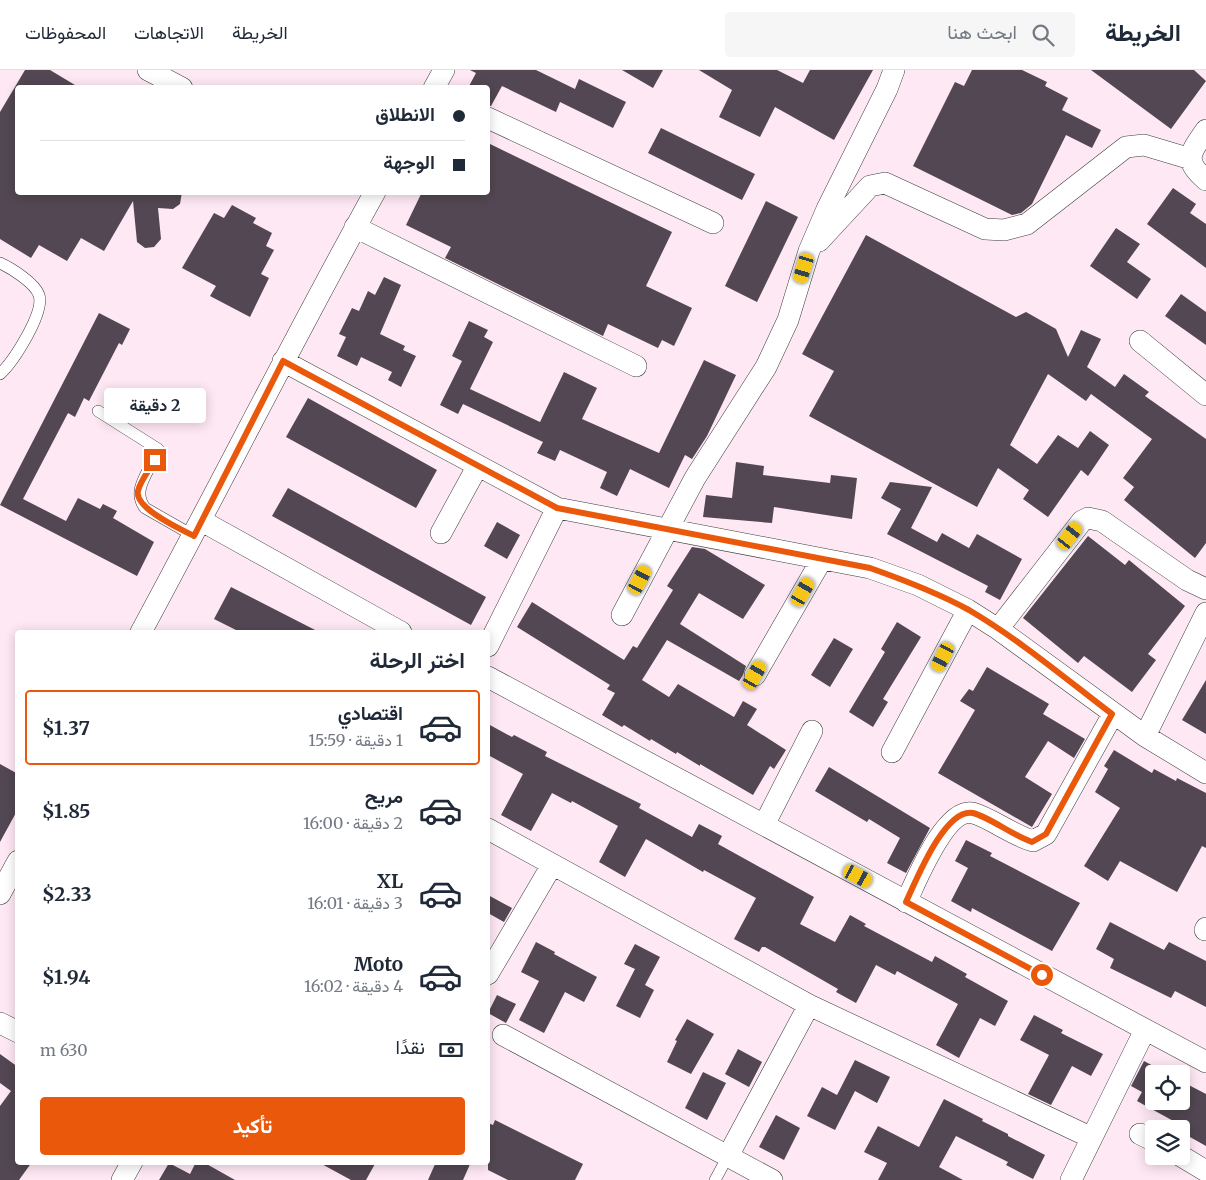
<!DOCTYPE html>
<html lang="ar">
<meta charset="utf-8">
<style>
:root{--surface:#fff;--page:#f6f6f7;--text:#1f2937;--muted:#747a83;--line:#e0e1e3;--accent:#ea580c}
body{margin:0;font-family:Merriweather,Vazirmatn,serif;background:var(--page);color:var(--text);direction:rtl;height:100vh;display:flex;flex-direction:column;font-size:19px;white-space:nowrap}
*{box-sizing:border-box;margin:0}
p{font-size:16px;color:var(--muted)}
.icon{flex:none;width:28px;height:28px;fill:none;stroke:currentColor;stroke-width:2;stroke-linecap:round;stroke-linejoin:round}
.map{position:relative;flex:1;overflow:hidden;direction:ltr}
.panel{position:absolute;left:15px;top:560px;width:475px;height:535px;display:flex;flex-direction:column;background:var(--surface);border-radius:5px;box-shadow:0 2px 12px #0003;direction:rtl}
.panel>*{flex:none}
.top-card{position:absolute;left:15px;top:15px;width:475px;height:110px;border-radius:5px;box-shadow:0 2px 12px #0003;direction:rtl;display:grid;align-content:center;height:110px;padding:0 25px;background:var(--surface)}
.tools{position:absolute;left:1145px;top:995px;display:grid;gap:10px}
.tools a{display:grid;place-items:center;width:45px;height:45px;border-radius:5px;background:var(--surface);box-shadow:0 2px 12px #0003;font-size:25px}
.end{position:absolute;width:22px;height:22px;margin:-11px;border:6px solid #ea580c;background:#fff;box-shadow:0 0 0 2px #fff}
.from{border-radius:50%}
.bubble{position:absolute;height:35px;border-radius:5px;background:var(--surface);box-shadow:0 2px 12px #0003;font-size:16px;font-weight:700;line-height:35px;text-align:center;direction:rtl}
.car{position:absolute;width:15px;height:30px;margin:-15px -8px;border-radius:6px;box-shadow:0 0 4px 1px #0007;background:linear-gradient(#f5c518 24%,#345 0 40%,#f5c518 0 76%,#345 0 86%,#f5c518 0)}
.top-card b{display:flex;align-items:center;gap:18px;height:48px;font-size:19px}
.top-card b+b{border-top:1px solid var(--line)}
.top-card i{width:12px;height:12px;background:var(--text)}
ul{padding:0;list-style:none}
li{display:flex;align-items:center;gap:15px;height:75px;margin:0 10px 8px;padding:0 15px;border:2px solid transparent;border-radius:5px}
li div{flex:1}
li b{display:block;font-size:19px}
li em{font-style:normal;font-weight:700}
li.current{border-color:var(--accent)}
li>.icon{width:45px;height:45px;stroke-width:1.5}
h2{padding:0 25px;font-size:22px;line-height:60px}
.pay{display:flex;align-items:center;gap:12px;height:55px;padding:0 25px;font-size:19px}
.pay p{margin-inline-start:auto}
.button{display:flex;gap:10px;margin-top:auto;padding:10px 25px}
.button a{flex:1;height:58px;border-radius:5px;background:var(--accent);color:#fff;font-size:20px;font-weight:700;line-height:58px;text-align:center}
header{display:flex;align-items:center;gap:30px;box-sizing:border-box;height:70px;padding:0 25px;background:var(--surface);border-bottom:1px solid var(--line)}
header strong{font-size:24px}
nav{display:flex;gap:28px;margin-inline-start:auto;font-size:18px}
.search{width:350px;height:45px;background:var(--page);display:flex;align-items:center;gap:12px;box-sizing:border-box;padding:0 18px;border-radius:5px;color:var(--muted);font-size:19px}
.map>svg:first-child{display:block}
</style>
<header>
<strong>الخريطة</strong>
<div class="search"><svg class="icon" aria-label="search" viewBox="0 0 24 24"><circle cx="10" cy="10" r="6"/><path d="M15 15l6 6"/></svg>ابحث هنا</div>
<nav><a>الخريطة</a><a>الاتجاهات</a><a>المحفوظات</a></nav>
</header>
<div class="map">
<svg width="1206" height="1110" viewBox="0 0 1206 1110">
<rect width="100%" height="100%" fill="#fee8f4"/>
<path fill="#524752" d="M25,0H50L80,18H18V122H182L180,134L173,139L158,138L161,169L154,177L145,178L137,172L133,131L104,181L81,168L67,191L39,175L31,188L0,169V42Z
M470,0H536L575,19L579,9L626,32L613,58L560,32L556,42L502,16L491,36H488V18H468L476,3Z
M622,0H663L653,18Z
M699,0H777L803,13L810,0H873L834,70L775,37L760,67L719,47L732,20Z
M972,0H1022L1047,12L1045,16L1068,28L1062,40L1101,60L1092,78L1066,65L1032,134L1021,143L1012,145L913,96L955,12L964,16Z
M1091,0H1194L1206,11L1171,59Z
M661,58L755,104L742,130L648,83Z
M488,73L672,162L646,216L692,238L674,276L662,270L658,278L608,254L603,266L445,188L451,177L406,155L422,122H488Z
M1173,118L1196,134L1190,143L1206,154V198L1147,154Z
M766,131L798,147L757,232L725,216Z
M232,135L256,148L253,153L272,163L266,176L274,180L261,204L269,208L250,247L210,226L216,216L182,198L214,143L224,148Z
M1116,158L1140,174L1127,192L1151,209L1137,229L1090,196Z
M866,165L1016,247L1026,242L1056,259L1068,287L1081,260L1101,269L1087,297L1115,317L1124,304L1149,322L1145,326L1206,369V473L1195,488L1124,430L1134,417L1123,408L1152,369L1091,324L1086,331L1048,304L1010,375L1037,394L1058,365L1078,378L1090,361L1109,375L1088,406L1081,400L1048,447L1023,429L1029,420L998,398L977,437L809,346L834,301L802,284Z
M384,207L401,215L380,264L405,276L403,280L416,286L401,317L388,310L392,302L361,287L357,296L337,286L346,267L339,264L352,238L359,241L368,221L375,225Z
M1181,224L1206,242V275L1165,246Z
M99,243L130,259L122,275L119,273L89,331L84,328L75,347L68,343L23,429L66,451L78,428L100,439L103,434L117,441L113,448L154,472L137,506L0,435Z
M469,251L488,260L484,267L493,272L470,319L540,352L564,302L597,318L582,349L659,383L704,290L736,305L707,366L692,389L685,385L669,418L630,399L617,426L600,418L607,402L560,380L555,391L537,383L543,372L463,334L458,344L440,335L462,291L452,286Z
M308,328L437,400L416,438L286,367Z
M736,392L764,396L763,405L830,413L831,405L857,408L852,449L774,437L772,453L703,447L706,425L732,428Z
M890,412L932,417L911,458L937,472L942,463L969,478L977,464L1022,489L1000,530L985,522L988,516L887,464L901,439L881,428Z
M288,418L486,527L471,555L272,446Z
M497,452L520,465L507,489L484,476Z
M1088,466L1125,495L1129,490L1185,536L1148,584L1156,590L1132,622L1084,586L1078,593L1023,548Z
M692,477L705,479L765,515L743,549L699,523L680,554L746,596L743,605L739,611L667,570L642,610L669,627L678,614L734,647L743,631L757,639L747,655L786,680L774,699L770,696L753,725L700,694V696L677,682L676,684L651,669L650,671L624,655L622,657L602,645L615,623L607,619L610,615L517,557L532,532L624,590L633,576L637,578L673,520L667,516Z
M231,517L319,562H240L214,549Z
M897,552L921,567L883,629L888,632L873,657L849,642L885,582L881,579Z
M834,568L853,579L830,617L811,605Z
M987,597L1049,634L1043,644L1085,669L1074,688L1048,671L1025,707L1052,724L1032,757L938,703L975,640L960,631L969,619L973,621Z
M1206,610V664L1182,650Z
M488,654L512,667L514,665L547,682L545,686L641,734L639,738L692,767L699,754L722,766L718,774L814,827L800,854L835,872L850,845L866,854L864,856L932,892L935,886L967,904L965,907L1008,931L995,956L980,948L959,988L936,975L958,934L897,901L895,905L876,895L856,933L836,922L838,919L765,877H762L759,882L734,869L756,828L704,800L703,802L646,769L625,807L599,792L618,756L572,731L571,733L552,723L531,761L501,745L523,704L488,685Z
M1114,680L1152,703L1154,699L1176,711L1177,708L1206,723V778L1202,776L1177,822L1120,791L1108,811L1084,796L1120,738L1095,722L1108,699L1104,696Z
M0,694L18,704V739L0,772Z
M829,697L930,758L906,803L887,793L900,768L869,749L867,752L815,721Z
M966,770L992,783L990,786L1080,833L1052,881L972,838L971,842L951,831L968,798L955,791Z
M488,825L512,838L504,852L488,843Z
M1110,852L1164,880L1169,872L1206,891V937L1175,921L1171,928L1110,898L1114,889L1096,879Z
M536,872L555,882L554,884L597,907L584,932L565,922L544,963L519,950L539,911L521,902Z
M635,874L660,887L645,915L654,920L640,948L616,936L635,899L624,894Z
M497,925L516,934L506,953L488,943Z
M1034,945L1063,960L1061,963L1103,984L1091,1006L1072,996L1051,1035L1028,1024L1049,985L1020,970Z
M687,949L714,964L691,1004L667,992L677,971L675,970Z
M738,979L762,992L749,1017L725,1004Z
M0,984L18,997V1092H32L19,1110H0V1036L11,1021L0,1013Z
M855,990L890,1007L877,1033L855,1021L835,1060L807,1046L822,1017L837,1025Z
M1144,991L1168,1004H1154V1031H1181V1011L1206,1024V1076L1181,1062V1059L1174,1058L1177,1053L1137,1031L1142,1022L1131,1016Z
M703,1002L726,1013L707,1050L685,1038Z
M944,1029L983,1049L982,1051L1008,1064V1066L1045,1085L1033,1109L1006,1095L1008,1092L956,1066L939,1097L963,1110H878L887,1093L864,1082L878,1056L919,1077Z
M776,1045L800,1058L784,1090L759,1077Z
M495,1050L583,1094L575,1110H508L488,1100V1053L493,1055Z
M196,1092H203L235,1110H159L169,1093L190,1104Z
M318,1092H376L366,1110H351Z
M436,1092H471L463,1110H428Z"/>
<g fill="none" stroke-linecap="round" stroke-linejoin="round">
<g stroke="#3d3d3d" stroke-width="12">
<path id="lane" d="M0,193C11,198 35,213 39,225C45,243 13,292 0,304
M98,341L158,379C152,399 130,419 145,438L194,466
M715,1110L728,1086"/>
</g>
<g stroke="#3d3d3d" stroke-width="22">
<path id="street" d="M148,0L182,18
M434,18L444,0
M488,48L713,153
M1206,60C1190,83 1183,90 1206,110
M355,157L636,296
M819,171L870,116L885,113L985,159L1004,160L1027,154L1126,77L1144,75L1191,89
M1140,271L1206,325
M283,291L557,438L870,498L918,515L968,540L998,559L1145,666L1206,703
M202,451L401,562
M441,463L477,397
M622,545L695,408L766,297L788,250L809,181L827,139L887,19L894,0
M998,559L1082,451L1088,448L1102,451L1187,510L1206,519
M141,562C220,416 294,268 375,122
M488,576L557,438
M755,605L822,489
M488,607L1206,992
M1145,666L1206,543
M892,682L968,540
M764,755L812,661
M488,759L809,935L1090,1067
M0,824L18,791
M906,832C916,812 945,737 973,743C991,748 1012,765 1033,771L1046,764L1113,644
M1205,860L1206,858
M488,904L552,795
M0,953L18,962
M503,965L772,1110
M1140,1064L1154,1071
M728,1086L809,935
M1181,1086L1206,1101
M122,1110L132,1092
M1071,1110L1145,960"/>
</g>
<use href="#lane" stroke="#fff" stroke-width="11"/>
<use href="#street" stroke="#fff" stroke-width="21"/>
</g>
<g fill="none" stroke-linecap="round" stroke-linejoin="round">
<path stroke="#ea580c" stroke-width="6" d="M155,390C150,399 140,411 138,421C134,438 180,459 194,466L283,291L557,438L870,498C904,510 938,523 969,540C1020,570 1066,609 1112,644L1046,764L1032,772C1012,765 991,748 973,743C945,737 916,811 906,832L1042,905"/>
</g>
</svg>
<div class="tools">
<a><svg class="icon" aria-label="locate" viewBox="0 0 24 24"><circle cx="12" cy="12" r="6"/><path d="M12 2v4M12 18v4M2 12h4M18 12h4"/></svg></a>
<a><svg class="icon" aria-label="layers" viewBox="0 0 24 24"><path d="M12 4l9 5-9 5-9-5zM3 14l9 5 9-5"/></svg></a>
</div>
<i class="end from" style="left:1042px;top:905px"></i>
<i class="end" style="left:155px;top:390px"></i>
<div class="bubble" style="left:104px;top:318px;width:102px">2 دقيقة</div>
<i class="car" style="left:804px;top:198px;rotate:197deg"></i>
<i class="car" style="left:1070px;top:466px;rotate:38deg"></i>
<i class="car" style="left:640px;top:510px;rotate:28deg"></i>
<i class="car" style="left:803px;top:522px;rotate:30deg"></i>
<i class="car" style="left:943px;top:587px;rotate:208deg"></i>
<i class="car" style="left:755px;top:605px;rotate:30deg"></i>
<i class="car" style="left:858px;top:806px;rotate:118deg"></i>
<div class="top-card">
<b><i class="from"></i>الانطلاق</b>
<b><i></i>الوجهة</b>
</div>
<section class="panel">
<h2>اختر الرحلة</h2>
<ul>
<li class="current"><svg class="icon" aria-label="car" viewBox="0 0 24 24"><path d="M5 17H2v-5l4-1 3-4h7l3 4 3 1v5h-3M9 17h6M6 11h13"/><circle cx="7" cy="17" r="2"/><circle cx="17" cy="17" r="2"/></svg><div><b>اقتصادي</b><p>1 دقيقة · 15:59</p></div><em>$1.37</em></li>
<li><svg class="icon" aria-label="car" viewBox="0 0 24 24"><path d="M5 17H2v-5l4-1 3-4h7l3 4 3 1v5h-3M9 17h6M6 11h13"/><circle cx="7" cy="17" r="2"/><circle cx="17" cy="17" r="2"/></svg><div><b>مريح</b><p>2 دقيقة · 16:00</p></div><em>$1.85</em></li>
<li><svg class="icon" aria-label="car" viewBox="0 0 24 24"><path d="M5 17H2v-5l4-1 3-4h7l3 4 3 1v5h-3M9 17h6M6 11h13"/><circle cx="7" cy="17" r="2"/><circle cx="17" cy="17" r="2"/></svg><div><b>XL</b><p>3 دقيقة · 16:01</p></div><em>$2.33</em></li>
<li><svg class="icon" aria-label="car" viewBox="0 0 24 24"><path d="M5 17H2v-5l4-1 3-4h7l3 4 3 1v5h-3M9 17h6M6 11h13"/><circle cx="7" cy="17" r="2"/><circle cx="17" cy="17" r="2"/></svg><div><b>Moto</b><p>4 دقيقة · 16:02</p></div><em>$1.94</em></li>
</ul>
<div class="pay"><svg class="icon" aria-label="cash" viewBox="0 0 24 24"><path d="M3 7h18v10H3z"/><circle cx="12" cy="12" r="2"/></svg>نقدًا<p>630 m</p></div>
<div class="button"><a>تأكيد</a></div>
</section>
</div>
